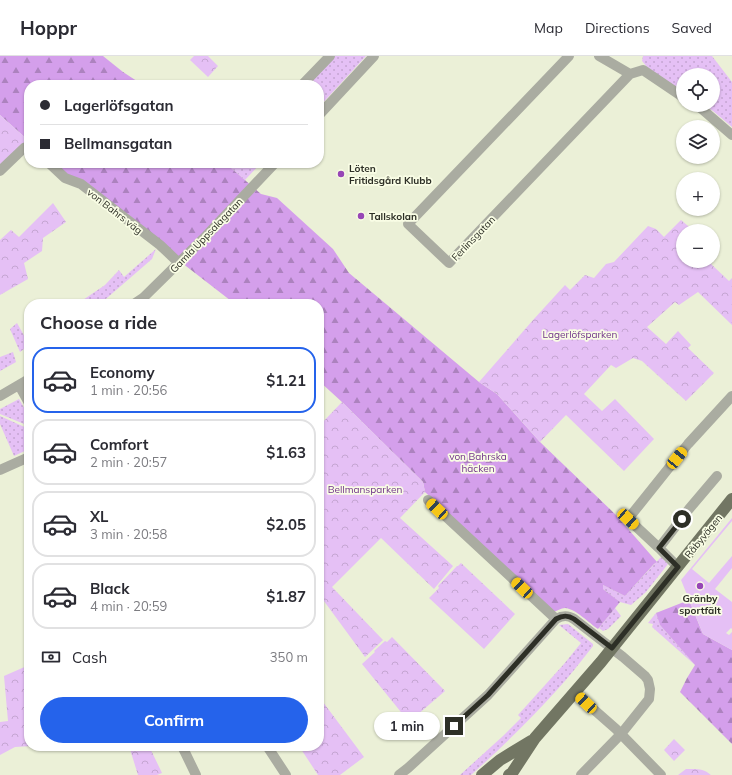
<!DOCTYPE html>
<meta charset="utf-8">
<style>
:root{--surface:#fff;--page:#f7f7f7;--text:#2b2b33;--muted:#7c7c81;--line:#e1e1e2;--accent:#2563eb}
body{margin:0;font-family:Mulish,sans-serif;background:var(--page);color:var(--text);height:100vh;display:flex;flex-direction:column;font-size:15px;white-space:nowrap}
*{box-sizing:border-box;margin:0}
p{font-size:13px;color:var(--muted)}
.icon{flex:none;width:22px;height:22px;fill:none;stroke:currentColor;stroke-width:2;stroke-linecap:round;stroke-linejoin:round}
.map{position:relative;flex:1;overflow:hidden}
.drawer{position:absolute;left:24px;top:243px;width:300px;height:452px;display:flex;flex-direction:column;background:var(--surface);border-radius:16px;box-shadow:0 1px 3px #0004}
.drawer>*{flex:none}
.banner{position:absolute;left:24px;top:24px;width:300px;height:88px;border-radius:16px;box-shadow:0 1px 3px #0004;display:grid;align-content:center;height:88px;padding:0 16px;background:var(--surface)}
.buttons{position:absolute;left:676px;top:12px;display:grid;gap:8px}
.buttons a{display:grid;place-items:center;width:44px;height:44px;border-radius:50%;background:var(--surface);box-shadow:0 1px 3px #0004;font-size:20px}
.end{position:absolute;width:18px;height:18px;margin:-9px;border:5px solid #2d2f26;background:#fff;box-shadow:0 0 0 2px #fff}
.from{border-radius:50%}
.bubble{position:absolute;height:28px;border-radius:14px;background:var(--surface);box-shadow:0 1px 3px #0004;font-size:13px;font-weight:700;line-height:28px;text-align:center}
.car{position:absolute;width:12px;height:24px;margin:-12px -6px;border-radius:5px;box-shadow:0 0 3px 1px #0007;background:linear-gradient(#f5c518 24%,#345 0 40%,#f5c518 0 76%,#345 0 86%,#f5c518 0)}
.banner b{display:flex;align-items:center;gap:14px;height:38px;font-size:15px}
.banner b+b{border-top:1px solid var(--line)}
.banner i{width:10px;height:10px;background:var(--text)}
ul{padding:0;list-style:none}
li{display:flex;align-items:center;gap:12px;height:66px;margin:0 8px 6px;padding:0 8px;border:2px solid var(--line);border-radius:16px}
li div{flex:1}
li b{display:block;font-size:15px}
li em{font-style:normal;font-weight:700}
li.selected{border-color:var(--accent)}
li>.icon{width:36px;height:36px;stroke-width:1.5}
h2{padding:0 16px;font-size:18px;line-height:48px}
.pay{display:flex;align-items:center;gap:10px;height:44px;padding:0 16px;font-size:15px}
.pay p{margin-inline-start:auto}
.action{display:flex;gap:8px;margin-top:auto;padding:8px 16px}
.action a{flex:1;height:46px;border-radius:24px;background:var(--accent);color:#fff;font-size:16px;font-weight:700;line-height:46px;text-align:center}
header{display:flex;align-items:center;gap:24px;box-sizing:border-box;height:56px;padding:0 20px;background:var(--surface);border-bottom:1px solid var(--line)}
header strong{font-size:19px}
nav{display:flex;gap:22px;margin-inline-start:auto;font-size:14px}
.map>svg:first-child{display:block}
</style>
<header>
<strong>Hoppr</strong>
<nav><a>Map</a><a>Directions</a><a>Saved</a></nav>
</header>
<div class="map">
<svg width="732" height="719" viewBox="0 0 732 719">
<defs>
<pattern id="grass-dots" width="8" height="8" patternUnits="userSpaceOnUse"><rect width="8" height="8" fill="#e5c0f5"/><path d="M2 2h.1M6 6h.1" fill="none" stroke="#c5a5d2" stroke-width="1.8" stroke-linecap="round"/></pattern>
<pattern id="forest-firs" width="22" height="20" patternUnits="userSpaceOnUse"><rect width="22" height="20" fill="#d49feb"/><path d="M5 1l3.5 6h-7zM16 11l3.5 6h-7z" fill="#ac82be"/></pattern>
<pattern id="park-crowns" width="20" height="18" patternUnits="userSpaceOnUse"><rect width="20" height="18" fill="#e5c0f5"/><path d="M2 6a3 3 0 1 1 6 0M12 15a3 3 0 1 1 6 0" fill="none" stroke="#c5a5d2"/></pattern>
</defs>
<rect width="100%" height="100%" fill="#ebf0d7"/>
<path fill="url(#grass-dots)" d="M334,0H366L319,51V29H308Z
M643,0H712L732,26V71L713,55L704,49H713V19H683V36L648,12L642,5Z
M229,107H261L245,124L230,111Z
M156,193L152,203L100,248H77L105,229L119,214L124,221Z
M17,267L26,283L29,281V295L27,291L20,296L10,273Z
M13,296L16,306L0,315V301Z
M19,343L29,360V370L0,358V353Z
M0,360L29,373V393L14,400L0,368Z
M661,501L668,508L646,536L631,549L620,546L603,533V529L625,540Z
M615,552L621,560L608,573L603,575L599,572Z
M656,557L660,569L695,609L652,571L653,568L648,567Z
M568,568L593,588V590C581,605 569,621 556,635C529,665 501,692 471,719H460L503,680L521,662L518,659L564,608L581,587L559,569Z"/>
<path fill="url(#forest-firs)" d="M0,0H103L123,16L143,29H29V85L0,59Z
M53,107H229L230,111L261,138L277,142L333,193L349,217L479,326L497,338L540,386L615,458L657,506L654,508L625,540L603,529V533L620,546L598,573C589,567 576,553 565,552C561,552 557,555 553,556L425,436L423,426L342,346L319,325V248H235Z
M689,544L703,578L732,594V688L680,636L687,622L695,609L660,569L656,557Z"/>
<path fill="url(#park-crowns)" d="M194,0H208L218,10L208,21L190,4Z
M0,59L28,84L0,110Z
M53,147L66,166L43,182L42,195L24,207L28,223L0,239V184L11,174L19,181Z
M681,164L694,175H683V205H713L711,208L729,225L732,222V269L698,236L679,249L675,246L647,271L666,288L678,275L691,289L688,292L714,317L686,345L642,305L633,302L616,312L611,309L584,338L602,355L615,343L654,383L624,415L566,359L540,386L497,338L479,326L533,264L565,229L570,234L585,219L594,222L606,208L614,206L648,170L656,173L664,181Z
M342,346L423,426L425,436L400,462L453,510L434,533L381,482L332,531L383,584L365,601L321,541L319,542V370Z
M461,507L515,558L484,593L429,542L439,532L438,530L457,510H458Z
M392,581L445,635L409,666L362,608L375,596L374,595L385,585L387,586Z
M29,609V690H32L15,691L0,699V666L8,665L4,620Z
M320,642L364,701L340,719H318L299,690H319Z
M674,683L685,694L674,705L664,694Z
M129,690H149L162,717L157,719H138Z
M686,713C697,713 703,712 711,719H678Z"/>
<path fill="#e5c0f5" d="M330,423L343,434L319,459V434Z
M732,462V465L692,513L709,527L732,500V512L715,533L732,546V573L731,572L726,577L729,579L732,576V594L703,578L681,524Z"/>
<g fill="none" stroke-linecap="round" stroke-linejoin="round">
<path stroke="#aaaca1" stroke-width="10" d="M569,0L408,168L449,207L630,18
M599,0L630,18L643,14L683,41
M302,29L330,0
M696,49L703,54L732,79
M319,59L374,0
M49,107L65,122L81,128L160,189L179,207
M0,115L24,92L29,90
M134,248L143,242L206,180L275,107
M19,329L29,347
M0,340L29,323
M0,414L29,401
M428,444L556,563
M659,492L689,453L717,420
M678,511L659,492L628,463L688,388L732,340
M575,637L616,673L661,719
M182,690L196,719
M267,690L286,719
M399,719L408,712L488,639L556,563C563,559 568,559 574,563L623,601L645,620L648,624L650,633L649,643L621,678L581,719"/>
<path stroke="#727663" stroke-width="12" d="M482,719L500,704L531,685
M509,719L512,717L535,682L601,606L732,443"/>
</g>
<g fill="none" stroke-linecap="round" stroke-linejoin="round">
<path stroke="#2d2f26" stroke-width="5" d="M454,670L488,639L556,563C563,559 568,559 574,563L612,592L678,511L659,492L682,463"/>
</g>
<g fill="#9746b6" stroke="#f9fde5" stroke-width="1.5">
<circle cx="341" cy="118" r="4"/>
<circle cx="361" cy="160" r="4"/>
<circle cx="700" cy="530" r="4"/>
</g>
<g text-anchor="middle" stroke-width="3.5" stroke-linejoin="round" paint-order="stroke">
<g font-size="10" font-weight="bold" fill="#2d2f26" stroke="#f9fde5" text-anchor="start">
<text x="349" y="116">Löten<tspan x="349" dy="12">Fritidsgård Klubb</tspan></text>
<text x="369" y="164">Tallskolan</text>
<text x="700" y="546" text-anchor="middle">Gränby<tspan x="700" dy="12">sportfält</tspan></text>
</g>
<g font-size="10" fill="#2d2f26" stroke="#f9fde5">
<text transform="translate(115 155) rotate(38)" y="4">von Bahrs väg</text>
<text transform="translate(206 179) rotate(-46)" y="4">Gamla Uppsalagatan</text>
<text transform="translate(473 182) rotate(-46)" y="4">Ferlinsgatan</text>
<text transform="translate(703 480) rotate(-51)" y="4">Råbyvägen</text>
</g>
<g font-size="10" fill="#6f3088" stroke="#f9fde5">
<text x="580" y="282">Lagerlöfsparken</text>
<text x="478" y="404">von Bahrska<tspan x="478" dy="12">häcken</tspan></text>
<text x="365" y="437">Bellmansparken</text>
</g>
</g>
</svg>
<div class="buttons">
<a><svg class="icon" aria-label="locate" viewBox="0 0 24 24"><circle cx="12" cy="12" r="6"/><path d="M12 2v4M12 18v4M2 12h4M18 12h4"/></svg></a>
<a><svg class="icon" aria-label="layers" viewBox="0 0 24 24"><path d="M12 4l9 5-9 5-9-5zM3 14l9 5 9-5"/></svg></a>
<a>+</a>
<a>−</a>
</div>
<i class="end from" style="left:682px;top:463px"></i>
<i class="end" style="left:454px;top:670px"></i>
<div class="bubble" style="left:374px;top:656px;width:66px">1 min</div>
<i class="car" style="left:677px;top:402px;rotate:39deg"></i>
<i class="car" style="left:437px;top:453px;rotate:313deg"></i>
<i class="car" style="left:628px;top:463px;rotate:132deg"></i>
<i class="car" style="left:522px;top:532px;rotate:313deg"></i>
<i class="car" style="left:586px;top:647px;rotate:313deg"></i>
<div class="banner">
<b><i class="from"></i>Lagerlöfsgatan</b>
<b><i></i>Bellmansgatan</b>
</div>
<section class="drawer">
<h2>Choose a ride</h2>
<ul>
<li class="selected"><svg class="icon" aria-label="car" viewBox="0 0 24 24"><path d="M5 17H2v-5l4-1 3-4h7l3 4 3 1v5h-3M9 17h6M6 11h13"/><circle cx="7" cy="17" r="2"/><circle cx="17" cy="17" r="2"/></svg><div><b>Economy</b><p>1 min · 20:56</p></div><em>$1.21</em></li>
<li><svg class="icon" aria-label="car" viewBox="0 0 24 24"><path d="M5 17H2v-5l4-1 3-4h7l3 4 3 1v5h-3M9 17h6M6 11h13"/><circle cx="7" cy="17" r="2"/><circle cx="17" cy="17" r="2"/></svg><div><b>Comfort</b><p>2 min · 20:57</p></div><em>$1.63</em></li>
<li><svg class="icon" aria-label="car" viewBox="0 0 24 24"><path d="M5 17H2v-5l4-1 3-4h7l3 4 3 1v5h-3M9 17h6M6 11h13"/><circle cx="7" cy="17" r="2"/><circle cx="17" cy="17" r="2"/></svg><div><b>XL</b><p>3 min · 20:58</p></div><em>$2.05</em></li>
<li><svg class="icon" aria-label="car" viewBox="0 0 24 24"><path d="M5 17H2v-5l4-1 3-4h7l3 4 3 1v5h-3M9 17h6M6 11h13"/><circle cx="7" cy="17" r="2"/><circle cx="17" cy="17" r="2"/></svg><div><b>Black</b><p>4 min · 20:59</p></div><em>$1.87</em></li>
</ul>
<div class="pay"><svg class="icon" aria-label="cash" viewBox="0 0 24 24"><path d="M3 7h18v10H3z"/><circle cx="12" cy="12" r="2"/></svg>Cash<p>350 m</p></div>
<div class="action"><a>Confirm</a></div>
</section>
</div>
